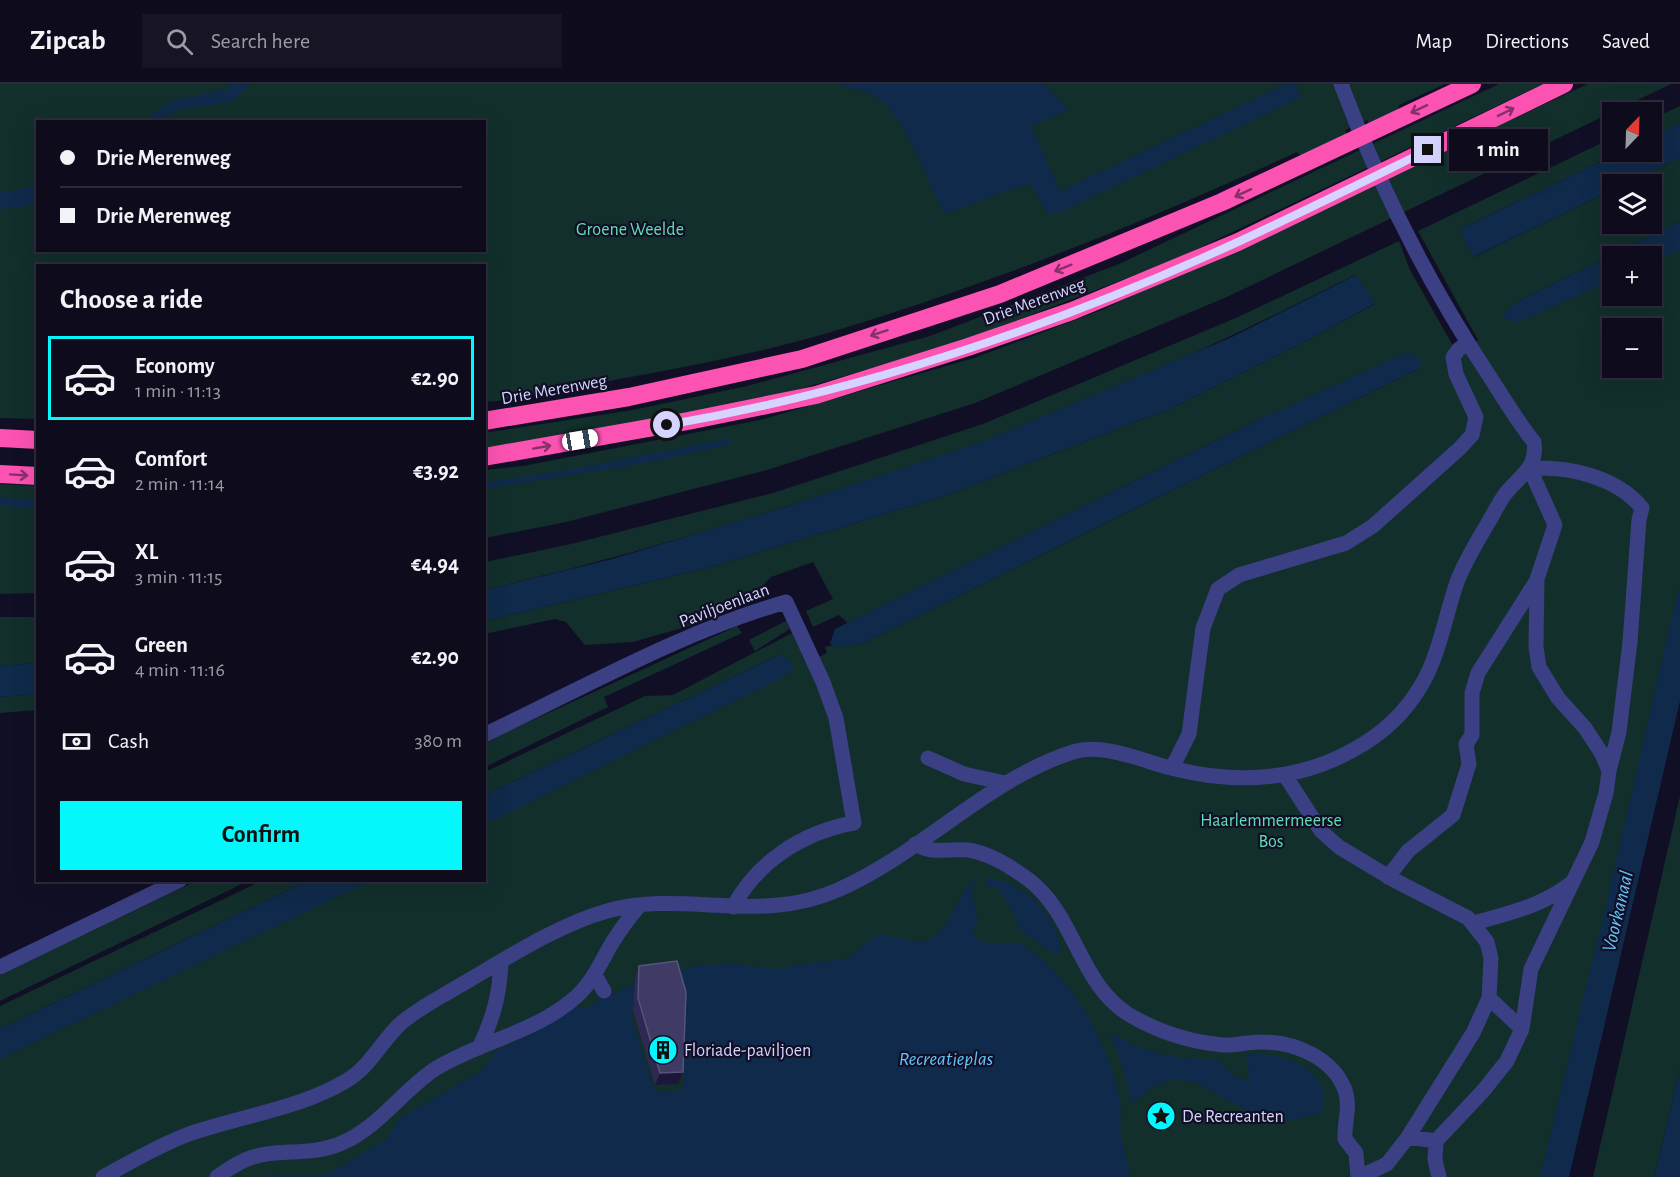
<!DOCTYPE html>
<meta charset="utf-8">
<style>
:root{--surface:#0d0b1c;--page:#161425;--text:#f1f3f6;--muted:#9a9ba3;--line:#2d2b3b;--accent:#04f7fa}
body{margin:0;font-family:"Alegreya Sans",sans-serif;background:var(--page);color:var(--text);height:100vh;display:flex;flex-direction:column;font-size:22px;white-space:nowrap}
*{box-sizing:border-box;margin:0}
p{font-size:20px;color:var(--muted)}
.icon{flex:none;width:33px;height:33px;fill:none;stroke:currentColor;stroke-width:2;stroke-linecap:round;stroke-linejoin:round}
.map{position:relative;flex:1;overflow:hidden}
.drawer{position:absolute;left:36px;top:180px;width:450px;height:618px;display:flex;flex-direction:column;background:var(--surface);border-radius:0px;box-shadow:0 6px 24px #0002,0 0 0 2px var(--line)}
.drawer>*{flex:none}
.banner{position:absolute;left:36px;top:36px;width:450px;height:132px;border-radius:0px;box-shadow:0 6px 24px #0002,0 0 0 2px var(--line);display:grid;align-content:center;height:132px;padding:0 24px;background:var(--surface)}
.needle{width:39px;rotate:23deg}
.fabs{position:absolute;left:1602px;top:18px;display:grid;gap:12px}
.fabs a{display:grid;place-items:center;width:60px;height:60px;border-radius:0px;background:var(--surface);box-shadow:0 6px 24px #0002,0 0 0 2px var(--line);font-size:30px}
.end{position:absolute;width:27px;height:27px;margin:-14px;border:8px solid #d5d4fe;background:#111;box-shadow:0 0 0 3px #111}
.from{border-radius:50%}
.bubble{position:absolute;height:42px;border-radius:0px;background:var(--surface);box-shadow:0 6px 24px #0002,0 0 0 2px var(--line);font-size:20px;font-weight:700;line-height:42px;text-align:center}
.car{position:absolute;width:18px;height:36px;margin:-18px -9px;border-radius:8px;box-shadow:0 0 4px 2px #0007;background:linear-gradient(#fff 24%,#345 0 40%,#fff 0 76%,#345 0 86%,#fff 0)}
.banner b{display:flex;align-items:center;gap:21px;height:57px;font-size:22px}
.banner b+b{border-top:2px solid var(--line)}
.banner i{width:15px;height:15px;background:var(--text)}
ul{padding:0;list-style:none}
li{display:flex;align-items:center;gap:18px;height:84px;margin:0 12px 9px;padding:0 12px;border:3px solid transparent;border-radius:0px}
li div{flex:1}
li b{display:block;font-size:22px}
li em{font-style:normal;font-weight:700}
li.on{border-color:var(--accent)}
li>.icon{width:54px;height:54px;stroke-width:1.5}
h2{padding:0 24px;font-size:27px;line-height:72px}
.pay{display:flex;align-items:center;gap:15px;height:66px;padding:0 24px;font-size:22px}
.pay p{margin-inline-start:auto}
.cta{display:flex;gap:12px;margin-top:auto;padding:12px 24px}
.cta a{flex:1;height:69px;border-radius:0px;background:var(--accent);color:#111;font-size:24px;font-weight:700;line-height:69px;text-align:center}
header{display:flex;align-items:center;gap:36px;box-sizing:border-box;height:84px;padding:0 30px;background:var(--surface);border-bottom:2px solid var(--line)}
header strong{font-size:28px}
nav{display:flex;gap:33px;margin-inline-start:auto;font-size:21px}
.search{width:420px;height:54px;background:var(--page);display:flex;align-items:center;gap:15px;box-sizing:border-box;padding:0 21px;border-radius:0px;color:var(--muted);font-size:22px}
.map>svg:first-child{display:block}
</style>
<header>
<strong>Zipcab</strong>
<div class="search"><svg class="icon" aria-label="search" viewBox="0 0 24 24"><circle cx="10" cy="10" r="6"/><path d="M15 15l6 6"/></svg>Search here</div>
<nav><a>Map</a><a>Directions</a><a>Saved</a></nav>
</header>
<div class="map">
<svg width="1680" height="1093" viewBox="0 0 1680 1093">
<rect width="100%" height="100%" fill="#110f25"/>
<path fill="#122f2c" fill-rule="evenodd" d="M0,0H1445L1399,21L1397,32L1371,44L1367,36L1345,46L1348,53L1302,74L1297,68C1145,138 991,200 831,248C722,280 609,296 498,317L485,318L484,182H38L37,335L0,334ZM38,38H484V166H38Z
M1499,0H1543L1174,176L963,257L739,323L485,368L484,349L633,326L747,302L930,252L1119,180Z
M1588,0H1671L1229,212L975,319L767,386L566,438L485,454V386L523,382L760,336L974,274L1102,226Z
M1680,22V39L1652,53V35Z
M1612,54V68H1621L1460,145L1474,173L1612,106V140H1652V100H1625L1680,74V137L1517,218L1612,192V212H1652V173L1680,159V537L1544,1093H0V968L359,797L484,796L485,737L781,570L485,711V688L645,612L673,611L792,549L806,579L827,569L825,563C832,560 851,561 861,560L1420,284L1262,334L848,539L839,531L813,543L806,527L833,515L813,478L771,493L753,512L689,542L633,558L585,561L566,538L555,535L484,550L485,537L711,483L947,411L1172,324L1306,257L1375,220L1355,191C1233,252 1109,311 981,359C943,373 904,385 866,397C740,439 613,475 485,506V478L571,460L773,409L983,340L1238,233L1399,157L1410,186L1456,267L1478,256L1418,147ZM1612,244H1652V284H1612Z
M0,400L37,402V509L0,510Z
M0,533H37V579L0,582Z
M786,537L790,545L755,567L749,556Z
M737,542L742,549L604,613L608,623L485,683V658Z
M37,610V626L0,629V613Z
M1680,712V986L1654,1093H1593Z
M196,797H248L0,917V891Z
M261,797H307L0,945V922Z"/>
<path fill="#0f2a4a" d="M231,0H250L232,18L177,26L160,37H143L172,17L227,5Z
M840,0H1044L1069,26L1031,42L1060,107L1286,0H1295L1301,13L1061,128L1047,130L1030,99L944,130C928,98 908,39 881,16C869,7 856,6 842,3Z
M1680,39V74L1625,100H1612V106L1473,173L1460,145L1621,68H1652V53Z
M37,102V117L26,122L0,125V109Z
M1680,137V166L1652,179V172H1612V196L1519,238L1504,234V230L1517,218Z
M1356,191L1376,219L1306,257L1172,324L947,411L711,483L485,537V506L612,475L786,423L980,359L1232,253Z
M1406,269L1421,275L1420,284L861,560L839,563L830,560L835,545L1262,334Z
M731,354V360L656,377L485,405V398L569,386Z
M0,414L37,416V424L0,422Z
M1680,498V617L1569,1093H1540L1605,825Z
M781,570L792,578V587L781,594L485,741V711Z
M37,579V610L0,613V582Z
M978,792L971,806L978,836L973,848C983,870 1006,853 1022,861C1069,885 1111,966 1120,1016C1122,1028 1119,1041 1121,1053C1124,1066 1129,1079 1129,1093H264C284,1089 314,1093 329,1089C349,1080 365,1064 386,1057L399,1035L481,987L496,967L530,951L567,926L577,923L588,925L604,911L614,910L635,899L632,936L655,1008L684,1006L685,925L672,887L703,881L737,880L773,885L849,874C860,867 867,854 879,852C897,850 913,863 930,855C953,844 955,808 978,792Z
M989,794C1024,799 1054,828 1061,864L1058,869L1053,870L1019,845L1014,829L998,805L985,800Z
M307,797H370L0,975V945Z
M1110,949C1145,968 1175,977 1216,975L1233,991L1249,997L1248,977L1244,971C1272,967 1311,976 1323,1006C1326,1012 1323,1023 1322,1029L1283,1038L1260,1034L1197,999L1172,995L1151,1004L1132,1020L1123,984Z
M1680,986V1093H1654L1655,1089Z"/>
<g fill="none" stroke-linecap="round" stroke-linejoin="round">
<path stroke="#3b3f83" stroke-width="15" d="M1530,385C1568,381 1618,394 1642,424L1639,436L1630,558L1619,648L1609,687
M484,651C583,604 681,548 786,518L823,598L836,634L854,739C803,748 758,777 733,823
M928,674L964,690L1005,699
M1172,684L1189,650L1203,544L1218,505L1239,491L1346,459L1373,442L1459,365L1472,351L1476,333L1456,290L1453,273L1459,265L1468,259
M1286,693L1321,747L1339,763L1394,796L1468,834L1487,858L1491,874L1489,914L1473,949L1408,1053L1387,1080L1359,1093
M915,760C932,771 950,764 968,766C989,769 1013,784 1029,796C1075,831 1079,899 1128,930C1156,947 1190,958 1223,961C1236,962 1250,957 1263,958C1295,958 1333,974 1345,1006C1351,1023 1344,1038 1345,1055L1356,1069L1358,1093
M1388,793L1408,767L1453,731L1469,680L1466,660L1472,651V609L1478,589L1537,496
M1474,839C1509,829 1542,822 1570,800
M0,883L180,796
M595,891L604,907
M1489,914L1522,945
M479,964C493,935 500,910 501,877
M1408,1053L1436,1057
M103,1093C131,1078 159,1061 189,1050C240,1032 299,1025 346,997C369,984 381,958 400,940C417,925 439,914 459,902C504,876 557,841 607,827C686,805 759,842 840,805C923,768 986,696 1073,668C1103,659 1138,675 1167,683C1231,700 1294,699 1353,666C1381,651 1406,628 1422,600C1439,571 1445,534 1456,501C1463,480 1477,458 1488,439C1494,429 1499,418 1506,409C1520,392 1538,383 1534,358C1517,337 1503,313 1488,290C1428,199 1379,102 1341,0
M217,1093C228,1085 240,1077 253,1073C282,1064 309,1073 342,1059C379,1043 402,1007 435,985C480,957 536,949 577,912C593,897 601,878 612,859C620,846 629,834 639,822
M1439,1093L1435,1076L1436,1057L1483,1007L1507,977L1522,945L1531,885L1592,758L1606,709L1609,687L1602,670L1585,644L1558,614L1539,583L1536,563L1537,495L1555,441L1530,385"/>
<path stroke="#fc52b2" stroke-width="18" d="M484,337L629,313L802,275L1000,210L1222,118L1472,0
M0,354L38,356
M484,373L688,337L816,311L968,263L1072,227L1238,158L1564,0
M0,390L38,392"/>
</g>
<path fill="#2d2953" d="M639,882L678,1000L655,1001L633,926L635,894Z"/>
<path fill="#1a1739" d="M683,988L678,1000L655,1001L660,989Z"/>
<path fill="#3f3b65" stroke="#56537d" stroke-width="1.5" d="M677,877L686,908L683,988L660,989L638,914L639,882Z"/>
<defs><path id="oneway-shaft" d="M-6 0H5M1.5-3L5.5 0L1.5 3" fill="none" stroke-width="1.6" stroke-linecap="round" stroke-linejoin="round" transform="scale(1.5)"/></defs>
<g stroke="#86306c">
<use href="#oneway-shaft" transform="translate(1419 25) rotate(155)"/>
<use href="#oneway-shaft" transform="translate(1506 28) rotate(-26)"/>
<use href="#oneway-shaft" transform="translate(1243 109) rotate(155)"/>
<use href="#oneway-shaft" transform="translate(1063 184) rotate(158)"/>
<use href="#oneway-shaft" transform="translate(879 249) rotate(162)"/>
<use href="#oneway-shaft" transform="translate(542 363) rotate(-10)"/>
<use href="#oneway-shaft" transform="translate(19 391) rotate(4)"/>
</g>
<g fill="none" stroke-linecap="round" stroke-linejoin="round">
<path stroke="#d5d4fe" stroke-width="8" d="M667,341C864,307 1058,241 1240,157C1303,128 1365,97 1428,66"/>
</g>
<defs>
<g id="building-disc" transform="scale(1.5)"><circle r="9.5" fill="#04f7fa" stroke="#110f25"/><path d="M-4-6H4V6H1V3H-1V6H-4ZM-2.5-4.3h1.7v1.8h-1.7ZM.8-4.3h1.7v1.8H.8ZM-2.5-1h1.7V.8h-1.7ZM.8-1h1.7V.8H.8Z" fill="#111"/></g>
<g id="sight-disc" transform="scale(1.5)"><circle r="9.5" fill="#04f7fa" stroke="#110f25"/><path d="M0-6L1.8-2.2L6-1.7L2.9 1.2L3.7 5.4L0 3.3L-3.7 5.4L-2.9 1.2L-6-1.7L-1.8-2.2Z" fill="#111"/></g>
</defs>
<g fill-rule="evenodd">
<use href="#building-disc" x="663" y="966"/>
<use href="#sight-disc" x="1161" y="1032"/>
</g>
<g text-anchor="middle" stroke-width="4.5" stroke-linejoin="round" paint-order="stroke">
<g font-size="18" fill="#61deb3" stroke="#110f25">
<text x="630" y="151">Groene Weelde</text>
<text x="1271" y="742">Haarlemmermeerse<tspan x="1271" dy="21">Bos</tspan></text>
</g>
<g font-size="18" fill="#d5d4fe" stroke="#110f25">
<text transform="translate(1034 217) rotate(-20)" y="6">Drie Merenweg</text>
<text transform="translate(554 305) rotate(-10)" y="6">Drie Merenweg</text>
<text transform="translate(724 521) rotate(-21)" y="6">Paviljoenlaan</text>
</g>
<g font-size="18" fill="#d5d4fe" stroke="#110f25" text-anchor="start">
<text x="684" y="972">Floriade-paviljoen</text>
<text x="1182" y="1038">De Recreanten</text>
</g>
<g font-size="20" font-style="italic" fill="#64c3fc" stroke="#110f25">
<text transform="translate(1617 827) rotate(-77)" y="7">Voorkanaal</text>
<text x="946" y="981">Recreatieplas</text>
</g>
</g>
</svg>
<div class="fabs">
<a><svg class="needle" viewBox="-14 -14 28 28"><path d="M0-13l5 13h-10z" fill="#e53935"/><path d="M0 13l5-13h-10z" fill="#9a9ba3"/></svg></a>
<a><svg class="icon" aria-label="layers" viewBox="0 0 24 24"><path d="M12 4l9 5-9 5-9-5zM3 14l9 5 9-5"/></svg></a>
<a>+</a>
<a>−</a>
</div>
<i class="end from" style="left:667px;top:341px"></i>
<i class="end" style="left:1428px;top:66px"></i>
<div class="bubble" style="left:1449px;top:45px;width:99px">1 min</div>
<i class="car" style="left:580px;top:356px;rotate:80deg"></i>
<div class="banner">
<b><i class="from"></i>Drie Merenweg</b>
<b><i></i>Drie Merenweg</b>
</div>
<section class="drawer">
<h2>Choose a ride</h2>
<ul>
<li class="on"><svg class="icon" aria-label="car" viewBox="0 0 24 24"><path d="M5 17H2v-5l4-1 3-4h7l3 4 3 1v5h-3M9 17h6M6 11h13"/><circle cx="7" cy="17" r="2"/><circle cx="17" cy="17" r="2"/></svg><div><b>Economy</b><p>1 min · 11:13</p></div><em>€2.90</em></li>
<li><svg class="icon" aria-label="car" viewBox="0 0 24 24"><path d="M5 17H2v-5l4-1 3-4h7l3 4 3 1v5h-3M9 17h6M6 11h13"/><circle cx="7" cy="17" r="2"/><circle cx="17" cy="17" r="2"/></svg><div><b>Comfort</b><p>2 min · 11:14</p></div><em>€3.92</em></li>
<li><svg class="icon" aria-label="car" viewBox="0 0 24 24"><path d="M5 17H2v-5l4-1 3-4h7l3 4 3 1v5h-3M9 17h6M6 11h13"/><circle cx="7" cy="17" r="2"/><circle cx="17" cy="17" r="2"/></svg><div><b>XL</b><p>3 min · 11:15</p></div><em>€4.94</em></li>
<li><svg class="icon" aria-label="car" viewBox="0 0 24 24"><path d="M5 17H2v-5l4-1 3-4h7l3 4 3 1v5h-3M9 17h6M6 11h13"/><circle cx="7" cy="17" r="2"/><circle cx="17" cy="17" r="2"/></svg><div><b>Green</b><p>4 min · 11:16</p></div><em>€2.90</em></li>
</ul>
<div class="pay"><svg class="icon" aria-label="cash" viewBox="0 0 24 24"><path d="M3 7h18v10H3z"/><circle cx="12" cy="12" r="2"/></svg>Cash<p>380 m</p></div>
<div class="cta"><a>Confirm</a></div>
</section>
</div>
